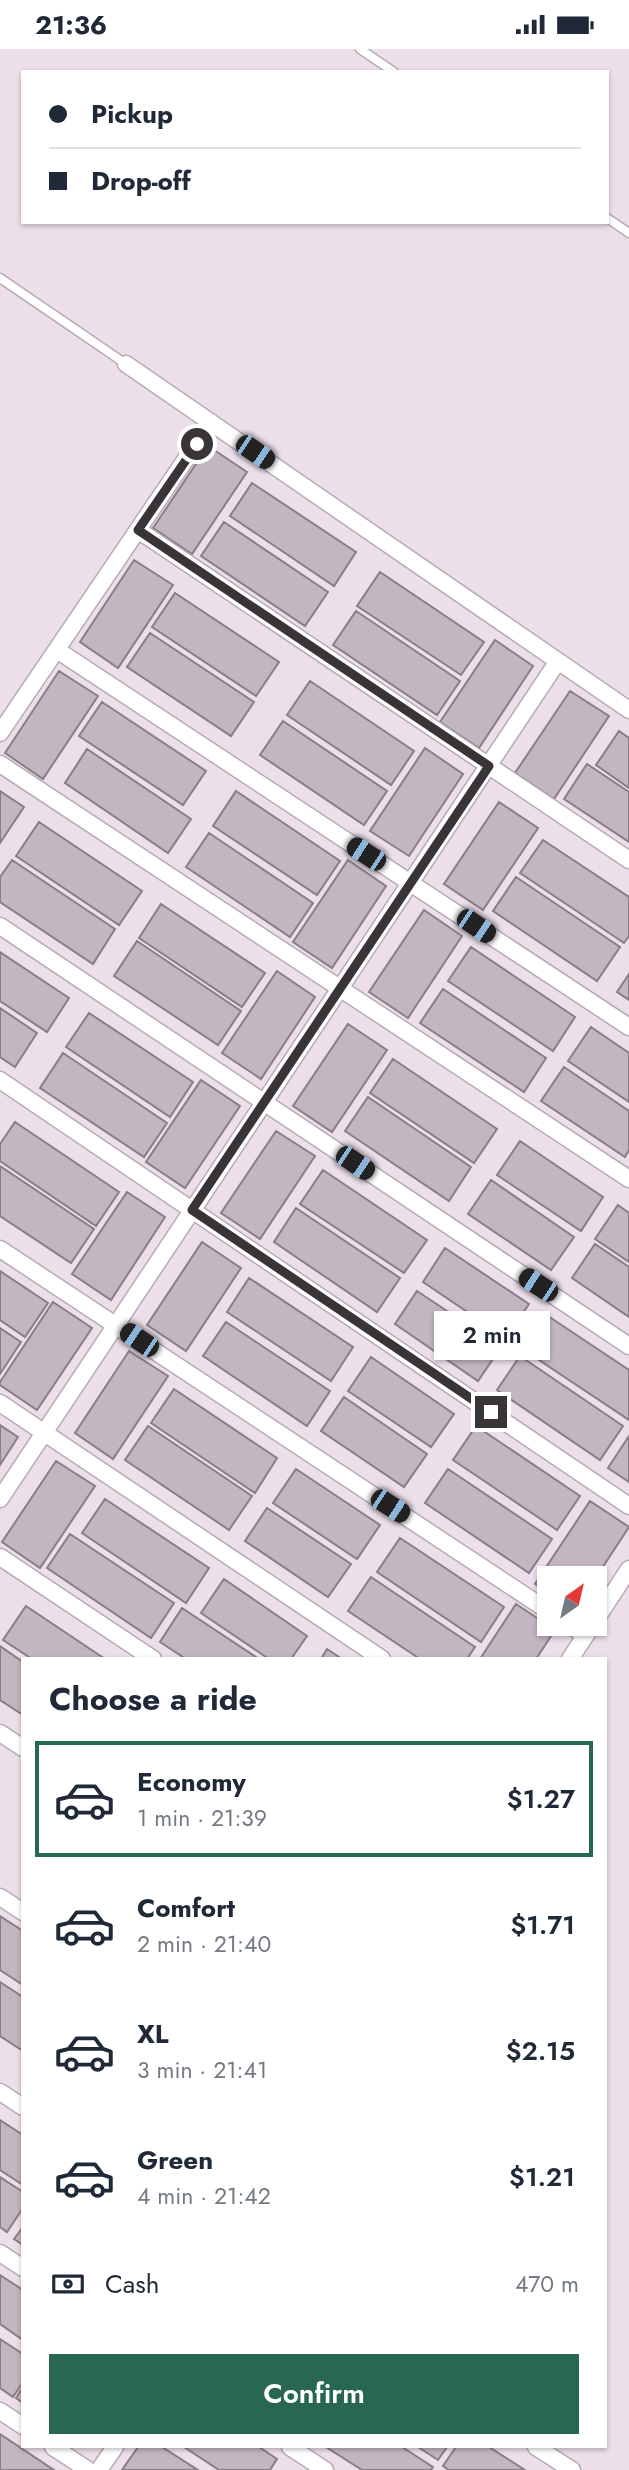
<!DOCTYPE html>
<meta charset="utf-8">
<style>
:root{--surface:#fff;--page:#f6f6f7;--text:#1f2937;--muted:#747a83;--line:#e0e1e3;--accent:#286753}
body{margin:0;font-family:Jost,sans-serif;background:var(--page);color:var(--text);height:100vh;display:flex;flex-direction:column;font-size:26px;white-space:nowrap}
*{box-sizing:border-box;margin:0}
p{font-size:23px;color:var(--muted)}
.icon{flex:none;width:38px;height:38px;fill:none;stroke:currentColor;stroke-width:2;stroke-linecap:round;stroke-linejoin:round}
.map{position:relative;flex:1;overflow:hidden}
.panel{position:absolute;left:21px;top:1608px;width:586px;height:791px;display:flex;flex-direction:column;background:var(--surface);border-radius:0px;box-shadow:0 2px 5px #0004}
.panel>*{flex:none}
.banner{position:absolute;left:21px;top:21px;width:588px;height:154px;border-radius:0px;box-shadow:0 2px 5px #0004;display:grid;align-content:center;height:154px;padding:0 28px;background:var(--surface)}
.needle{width:46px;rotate:34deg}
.controls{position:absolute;left:537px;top:1517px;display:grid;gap:14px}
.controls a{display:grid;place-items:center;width:70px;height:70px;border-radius:0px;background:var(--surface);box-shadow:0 2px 5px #0004;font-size:35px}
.end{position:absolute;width:32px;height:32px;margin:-16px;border:9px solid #383438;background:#fff;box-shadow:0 0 0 4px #fff}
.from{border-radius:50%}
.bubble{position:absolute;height:49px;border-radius:0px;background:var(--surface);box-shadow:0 2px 5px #0004;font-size:23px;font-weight:600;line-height:49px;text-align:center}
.car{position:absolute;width:21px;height:42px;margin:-21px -10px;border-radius:9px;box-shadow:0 0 5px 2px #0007;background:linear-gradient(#222 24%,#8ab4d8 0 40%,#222 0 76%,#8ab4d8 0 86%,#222 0)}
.banner b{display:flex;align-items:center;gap:24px;height:66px;font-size:26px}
.banner b+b{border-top:2px solid var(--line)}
.banner i{width:18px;height:18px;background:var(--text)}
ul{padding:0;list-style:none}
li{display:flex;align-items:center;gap:21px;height:116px;margin:0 14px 10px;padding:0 14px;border:4px solid transparent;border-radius:0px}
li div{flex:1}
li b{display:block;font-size:26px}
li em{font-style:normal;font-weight:600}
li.active{border-color:var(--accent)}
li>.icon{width:63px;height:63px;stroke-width:1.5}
h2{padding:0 28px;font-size:32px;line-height:84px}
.pay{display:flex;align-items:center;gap:18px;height:77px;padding:0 28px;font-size:26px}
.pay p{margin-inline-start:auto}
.action{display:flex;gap:14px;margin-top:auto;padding:14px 28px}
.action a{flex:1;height:80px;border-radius:0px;background:var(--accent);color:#fff;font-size:28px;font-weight:600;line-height:80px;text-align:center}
.status{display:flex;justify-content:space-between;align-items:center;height:49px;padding:0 35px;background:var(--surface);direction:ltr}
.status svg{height:19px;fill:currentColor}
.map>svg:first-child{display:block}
</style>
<div class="status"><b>21:36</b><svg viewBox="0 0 49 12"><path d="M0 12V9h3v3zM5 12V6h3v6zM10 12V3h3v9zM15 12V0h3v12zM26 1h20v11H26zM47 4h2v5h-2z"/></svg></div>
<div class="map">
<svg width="629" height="2421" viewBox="0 0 629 2421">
<rect width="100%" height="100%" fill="#ecdfea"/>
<path fill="#c2b6c0" stroke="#897e88" stroke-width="2" d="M208,397L247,423L192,505L153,479Z
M252,434L356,503L334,537L230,467Z
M224,473L328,543L305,577L201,507Z
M134,511L173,536L118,619L80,593Z
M380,523L484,593L461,626L357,557Z
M175,544L279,613L256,647L152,578Z
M356,562L460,632L437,666L333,596Z
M150,584L254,653L231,687L127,618Z
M495,591L533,617L479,699L440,673Z
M59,622L98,647L43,730L5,704Z
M310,632L414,702L391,736L287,666Z
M570,642L609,667L554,750L515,724Z
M102,653L206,722L183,756L79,687Z
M283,672L387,742L364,776L260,706Z
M619,682L629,689V739L596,716Z
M425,699L463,725L409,807L370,782Z
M87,700L191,770L168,804L65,734Z
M587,715L629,743V793L564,750Z
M0,742L24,758L0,794Z
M236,742L340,812L317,846L213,777Z
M499,753L538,779L483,861L444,835Z
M39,773L142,842L119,876L16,807Z
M209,784L313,854L290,888L186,818Z
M543,791L629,848V887L624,894L520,824Z
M12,811L115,880L93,915L0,853V828Z
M348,811L386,837L332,919L293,893Z
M516,828L620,898L597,932L493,862Z
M161,855L265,924L242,958L139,889Z
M424,861L462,887L408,969L369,943Z
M137,892L241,962L218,996L114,927Z
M471,898L575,968L553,1002L448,932Z
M0,903L69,949L47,983L0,952Z
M277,922L315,948L261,1030L222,1004Z
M629,925V951L617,943Z
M443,940L546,1009L524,1043L420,974Z
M0,959L37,984L15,1018L0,1008Z
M89,964L193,1033L170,1068L66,998Z
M348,975L387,1001L332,1083L293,1057Z
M591,978L629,1004V1053L568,1012Z
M63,1004L167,1074L144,1108L40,1039Z
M393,1010L497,1080L474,1114L370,1044Z
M564,1018L629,1062V1101L625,1108L541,1052Z
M201,1031L240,1057L185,1139L146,1113Z
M368,1048L471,1118L449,1152L345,1082Z
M15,1073L119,1143L96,1177L0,1112V1095Z
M276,1082L315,1107L260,1190L221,1164Z
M520,1092L603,1148L581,1182L497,1126Z
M0,1117L94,1180L71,1214L0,1167Z
M323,1121L427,1191L404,1224L300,1155Z
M491,1131L574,1188L551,1221L468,1165Z
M127,1143L165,1168L111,1251L72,1225Z
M618,1156L629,1164V1213L595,1190Z
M296,1159L400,1229L377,1263L274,1193Z
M202,1193L241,1219L186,1302L147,1276Z
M595,1195L629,1218V1268L572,1229Z
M445,1199L529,1255L506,1289L423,1233Z
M0,1222L48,1254L25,1288L0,1271Z
M249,1229L353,1298L331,1332L227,1263Z
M417,1242L501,1298L478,1332L395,1275Z
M53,1253L92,1279L37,1361L0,1336V1333Z
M548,1267L629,1321V1371L524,1301Z
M226,1273L330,1342L307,1377L203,1307Z
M0,1279L21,1293L0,1325Z
M129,1302L168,1327L113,1410L75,1384Z
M520,1307L623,1377L600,1411L497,1341Z
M371,1308L454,1365L431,1398L348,1342Z
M174,1340L277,1409L255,1444L151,1374Z
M344,1348L427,1405L404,1438L321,1382Z
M0,1376L18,1388L0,1416Z
M148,1377L252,1447L229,1481L125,1411Z
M476,1377L580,1447L557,1481L453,1411Z
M629,1387V1433L608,1419Z
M56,1412L95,1437L40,1519L2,1493Z
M296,1420L380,1476L357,1510L273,1454Z
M448,1420L552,1490L529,1524L425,1454Z
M105,1450L209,1519L186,1554L82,1484Z
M590,1452L629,1478L595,1530H550V1544L535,1535Z
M267,1459L351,1515L328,1548L245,1492Z
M70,1485L174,1554L151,1589L47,1519Z
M400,1489L504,1558L481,1593L377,1523Z
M371,1528L475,1598L467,1610H420L348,1562Z
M224,1530L307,1587L291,1610H269L201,1564Z
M516,1555L555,1581L536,1610H480Z
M26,1557L105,1610H32L3,1591Z
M182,1559L259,1610H186L160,1593Z
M0,1597L23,1613V1666L0,1651Z
M327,1600L342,1610H321Z
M0,1867L23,1882V1936L0,1921Z
M0,1933L23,1948V2002L0,1987Z
M0,2071L23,2086V2136L0,2121Z
M0,2128L23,2143V2159L7,2183L0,2178Z
M23,2178V2196L14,2190Z
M0,2226L23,2241V2291L0,2275Z
M0,2290L23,2305V2333L13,2348L0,2339Z
M23,2338V2354L16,2349Z
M0,2385L54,2421H0Z
M138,2398H162L198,2421H122Z
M184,2398H259L277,2410L270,2421H219Z
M326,2398H402L433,2418L431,2421H362Z
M418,2398H447L438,2411Z
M456,2398H489L525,2421H449L443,2417Z"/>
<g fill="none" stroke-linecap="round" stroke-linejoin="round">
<g stroke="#b6abb5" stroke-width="11">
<path id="service" d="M360,0L394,23
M607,169L629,184
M0,229L126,315"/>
</g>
<g stroke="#b6abb5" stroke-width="19">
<path id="minor" d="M126,315L629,661
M138,481L629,811
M57,601L629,978
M0,684L211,373
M0,715L629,1130
M0,877L629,1297
M0,1031L629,1457
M0,1200L550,1563
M0,1354L382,1610
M0,1450L558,612
M0,1508L153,1610
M595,1572L629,1520
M568,1575L585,1586
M570,1610L593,1575
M0,1684L23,1699
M0,1848L23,1863
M0,2043L23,2058
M0,2204L23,2219
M0,2362L23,2377
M53,2398L88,2421
M290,2398L325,2421
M536,2398L572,2421
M99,2421L115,2398"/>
</g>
<use href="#service" stroke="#fff" stroke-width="8"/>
<use href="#minor" stroke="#fff" stroke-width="16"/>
</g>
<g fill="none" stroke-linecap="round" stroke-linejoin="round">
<path stroke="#383438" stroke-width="9" d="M197,395L138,481L489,717L192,1161L491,1363"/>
</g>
</svg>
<div class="controls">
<a><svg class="needle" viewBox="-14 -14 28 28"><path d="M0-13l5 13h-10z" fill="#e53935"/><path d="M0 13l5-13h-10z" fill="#747a83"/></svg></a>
</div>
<i class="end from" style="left:197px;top:395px"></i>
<i class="end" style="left:491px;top:1363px"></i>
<div class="bubble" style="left:434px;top:1262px;width:116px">2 min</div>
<i class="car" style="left:255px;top:403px;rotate:124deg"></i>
<i class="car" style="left:366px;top:805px;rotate:303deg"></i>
<i class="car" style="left:476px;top:877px;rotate:124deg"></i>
<i class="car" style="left:355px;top:1114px;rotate:124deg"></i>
<i class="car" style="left:538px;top:1236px;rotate:303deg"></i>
<i class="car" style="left:139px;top:1291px;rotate:304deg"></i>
<i class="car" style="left:390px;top:1457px;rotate:123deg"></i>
<div class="banner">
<b><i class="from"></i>Pickup</b>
<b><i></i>Drop-off</b>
</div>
<section class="panel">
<h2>Choose a ride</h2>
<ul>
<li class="active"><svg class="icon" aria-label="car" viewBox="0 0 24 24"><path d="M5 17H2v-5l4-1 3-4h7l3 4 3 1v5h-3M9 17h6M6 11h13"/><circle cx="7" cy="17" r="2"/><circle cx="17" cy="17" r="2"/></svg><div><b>Economy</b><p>1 min · 21:39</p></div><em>$1.27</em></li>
<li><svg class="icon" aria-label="car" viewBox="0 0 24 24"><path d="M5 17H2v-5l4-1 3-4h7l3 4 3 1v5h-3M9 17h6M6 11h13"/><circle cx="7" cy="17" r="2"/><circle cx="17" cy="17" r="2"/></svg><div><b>Comfort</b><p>2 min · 21:40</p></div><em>$1.71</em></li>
<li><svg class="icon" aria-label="car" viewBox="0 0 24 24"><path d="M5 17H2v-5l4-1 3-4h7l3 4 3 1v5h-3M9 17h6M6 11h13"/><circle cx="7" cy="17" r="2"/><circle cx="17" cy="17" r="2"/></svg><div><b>XL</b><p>3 min · 21:41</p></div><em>$2.15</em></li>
<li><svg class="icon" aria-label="car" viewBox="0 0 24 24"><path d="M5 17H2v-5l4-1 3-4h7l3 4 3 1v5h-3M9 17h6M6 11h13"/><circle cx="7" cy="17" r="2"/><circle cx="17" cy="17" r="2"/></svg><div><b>Green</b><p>4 min · 21:42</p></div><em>$1.21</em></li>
</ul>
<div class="pay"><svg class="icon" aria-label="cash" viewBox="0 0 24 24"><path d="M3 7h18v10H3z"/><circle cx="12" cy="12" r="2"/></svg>Cash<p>470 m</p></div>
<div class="action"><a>Confirm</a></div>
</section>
</div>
